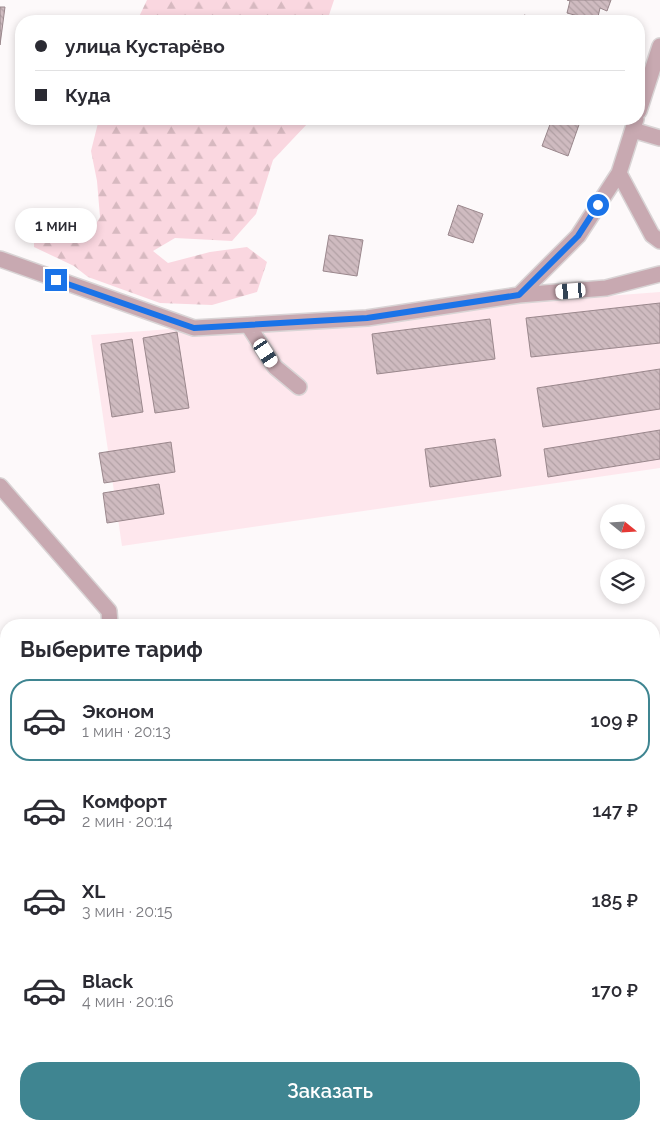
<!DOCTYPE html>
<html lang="ru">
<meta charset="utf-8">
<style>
:root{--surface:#fff;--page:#f2f2f3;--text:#2b2b33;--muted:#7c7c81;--line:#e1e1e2;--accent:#3f8591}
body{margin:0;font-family:Raleway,sans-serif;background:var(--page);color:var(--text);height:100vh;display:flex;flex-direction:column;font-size:19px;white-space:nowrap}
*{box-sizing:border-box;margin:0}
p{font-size:16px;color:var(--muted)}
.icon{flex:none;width:28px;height:28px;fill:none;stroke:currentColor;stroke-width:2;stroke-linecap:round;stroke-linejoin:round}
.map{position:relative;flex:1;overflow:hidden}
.details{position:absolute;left:0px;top:619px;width:660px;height:511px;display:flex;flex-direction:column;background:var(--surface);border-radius:20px 20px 0 0;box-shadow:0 2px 8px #0003}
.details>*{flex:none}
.hud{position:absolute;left:15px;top:15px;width:630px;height:110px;border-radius:20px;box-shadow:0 2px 8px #0003;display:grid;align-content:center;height:110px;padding:0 20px;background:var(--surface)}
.needle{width:32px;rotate:108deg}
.buttons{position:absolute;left:600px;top:504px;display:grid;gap:10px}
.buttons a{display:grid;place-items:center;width:45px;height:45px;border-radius:50%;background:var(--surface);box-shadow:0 2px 8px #0003;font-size:25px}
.end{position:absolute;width:22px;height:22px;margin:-11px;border:6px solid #1a73e8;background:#fff;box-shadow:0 0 0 2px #fff}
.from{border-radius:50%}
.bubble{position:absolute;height:35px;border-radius:18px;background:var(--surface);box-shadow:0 2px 8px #0003;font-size:16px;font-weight:600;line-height:35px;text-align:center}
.car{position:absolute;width:15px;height:30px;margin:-15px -8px;border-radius:6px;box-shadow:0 0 4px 1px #0007;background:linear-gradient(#fff 24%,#345 0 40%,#fff 0 76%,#345 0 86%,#fff 0)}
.hud b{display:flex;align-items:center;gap:18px;height:48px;font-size:19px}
.hud b+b{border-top:1px solid var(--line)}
.hud i{width:12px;height:12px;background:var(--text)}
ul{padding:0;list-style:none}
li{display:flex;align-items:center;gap:15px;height:82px;margin:0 10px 8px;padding:0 10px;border:2px solid transparent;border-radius:20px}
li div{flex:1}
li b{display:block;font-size:19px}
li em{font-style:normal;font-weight:600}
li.selected{border-color:var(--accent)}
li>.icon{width:45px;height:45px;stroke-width:1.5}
h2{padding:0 20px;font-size:22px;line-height:60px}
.primary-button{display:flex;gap:10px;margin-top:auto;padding:10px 20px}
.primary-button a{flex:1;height:58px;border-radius:20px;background:var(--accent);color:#fff;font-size:20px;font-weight:600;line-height:58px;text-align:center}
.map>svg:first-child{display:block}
</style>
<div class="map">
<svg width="660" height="1129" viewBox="0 0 660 1129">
<defs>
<pattern id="forest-firs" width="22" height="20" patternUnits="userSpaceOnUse" patternTransform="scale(1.25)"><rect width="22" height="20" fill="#fad7e0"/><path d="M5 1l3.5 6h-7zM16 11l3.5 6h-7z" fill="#d7b9c0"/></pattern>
<pattern id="building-back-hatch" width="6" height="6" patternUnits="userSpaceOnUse" patternTransform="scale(1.25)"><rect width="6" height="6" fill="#cfbbc0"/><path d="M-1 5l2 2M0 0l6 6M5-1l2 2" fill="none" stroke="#b2a1a5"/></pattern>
</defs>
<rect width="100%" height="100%" fill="#fdf9fa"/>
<path fill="#fee7ed" d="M660,292V468L122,546L91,335Z"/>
<path fill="url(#forest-firs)" d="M147,0H334L327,21H137Z
M99,119H309V122L273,160L256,214L232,241L175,238L153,251L168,263L210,252L247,247L267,262L257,292L212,305L160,303L88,277L74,266L34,247V230L50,235L88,237L100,217L97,181L91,151Z"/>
<path fill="#cd899e" d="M660,923V1129H262L267,1124H654V925Z"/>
<path fill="url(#building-back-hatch)" stroke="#9a878c" d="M567,0H611L607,11L600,8L597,21L567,13L570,1Z
M0,7H5L0,45Z
M524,15L546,21H522Z
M552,119H581L568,156L542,146Z
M458,205L483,214L473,243L448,235Z
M329,235L363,240L357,276L323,271Z
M660,303V343L531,357L526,318Z
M490,319L495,359L377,374L372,334Z
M177,332L189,408L155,413L143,338Z
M132,339L143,412L112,417L101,344Z
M660,369V409L543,427L537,388Z
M660,430V459L548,477L544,449Z
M495,439L501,476L430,487L425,449Z
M171,442L175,472L104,483L99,453Z
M159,484L164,514L107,523L103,493Z"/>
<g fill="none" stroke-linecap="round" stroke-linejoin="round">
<g stroke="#d9d4d5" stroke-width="18">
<path id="minor" d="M639,111L660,46
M633,130L660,138
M619,173L652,235L660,241
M0,259L194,328L367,318L519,295L606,288L660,274
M519,295L578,236L619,173L636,119
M248,325L275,367L299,387
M0,486L109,611L110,625
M123,1124L126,1129"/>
</g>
<use href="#minor" stroke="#c8a9b1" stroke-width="15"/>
</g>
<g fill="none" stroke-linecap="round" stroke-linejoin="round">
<path stroke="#1a73e8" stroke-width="6" d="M56,280L194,328L367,318L519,295L578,236L598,205"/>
</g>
</svg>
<div class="buttons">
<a><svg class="needle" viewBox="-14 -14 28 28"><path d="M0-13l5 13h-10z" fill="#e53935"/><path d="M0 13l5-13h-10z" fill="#7c7c81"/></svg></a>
<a><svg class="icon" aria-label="layers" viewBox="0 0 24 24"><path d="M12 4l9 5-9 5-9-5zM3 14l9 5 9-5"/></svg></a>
</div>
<i class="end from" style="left:598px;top:205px"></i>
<i class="end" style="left:56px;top:280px"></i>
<div class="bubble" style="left:15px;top:208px;width:82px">1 мин</div>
<i class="car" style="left:571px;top:291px;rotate:265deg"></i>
<i class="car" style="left:266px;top:353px;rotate:147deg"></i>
<div class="hud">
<b><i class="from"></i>улица Кустарёво</b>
<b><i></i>Куда</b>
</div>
<section class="details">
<h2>Выберите тариф</h2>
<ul>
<li class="selected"><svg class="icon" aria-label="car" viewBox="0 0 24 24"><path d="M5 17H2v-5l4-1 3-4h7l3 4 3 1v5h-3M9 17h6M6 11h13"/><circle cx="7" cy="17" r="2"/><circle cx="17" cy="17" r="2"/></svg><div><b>Эконом</b><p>1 мин · 20:13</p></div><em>109 ₽</em></li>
<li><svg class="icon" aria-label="car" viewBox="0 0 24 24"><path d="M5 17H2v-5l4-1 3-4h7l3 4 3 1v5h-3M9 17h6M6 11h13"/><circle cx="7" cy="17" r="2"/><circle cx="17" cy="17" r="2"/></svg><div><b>Комфорт</b><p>2 мин · 20:14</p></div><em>147 ₽</em></li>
<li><svg class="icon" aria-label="car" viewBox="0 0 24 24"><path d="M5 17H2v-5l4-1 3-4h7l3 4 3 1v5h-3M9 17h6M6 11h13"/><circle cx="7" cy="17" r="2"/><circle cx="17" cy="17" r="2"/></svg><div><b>XL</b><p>3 мин · 20:15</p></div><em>185 ₽</em></li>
<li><svg class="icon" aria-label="car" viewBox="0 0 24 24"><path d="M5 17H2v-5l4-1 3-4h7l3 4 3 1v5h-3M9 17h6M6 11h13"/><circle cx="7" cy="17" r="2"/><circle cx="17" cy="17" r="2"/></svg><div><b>Black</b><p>4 мин · 20:16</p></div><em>170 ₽</em></li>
</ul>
<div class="primary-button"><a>Заказать</a></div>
</section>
</div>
